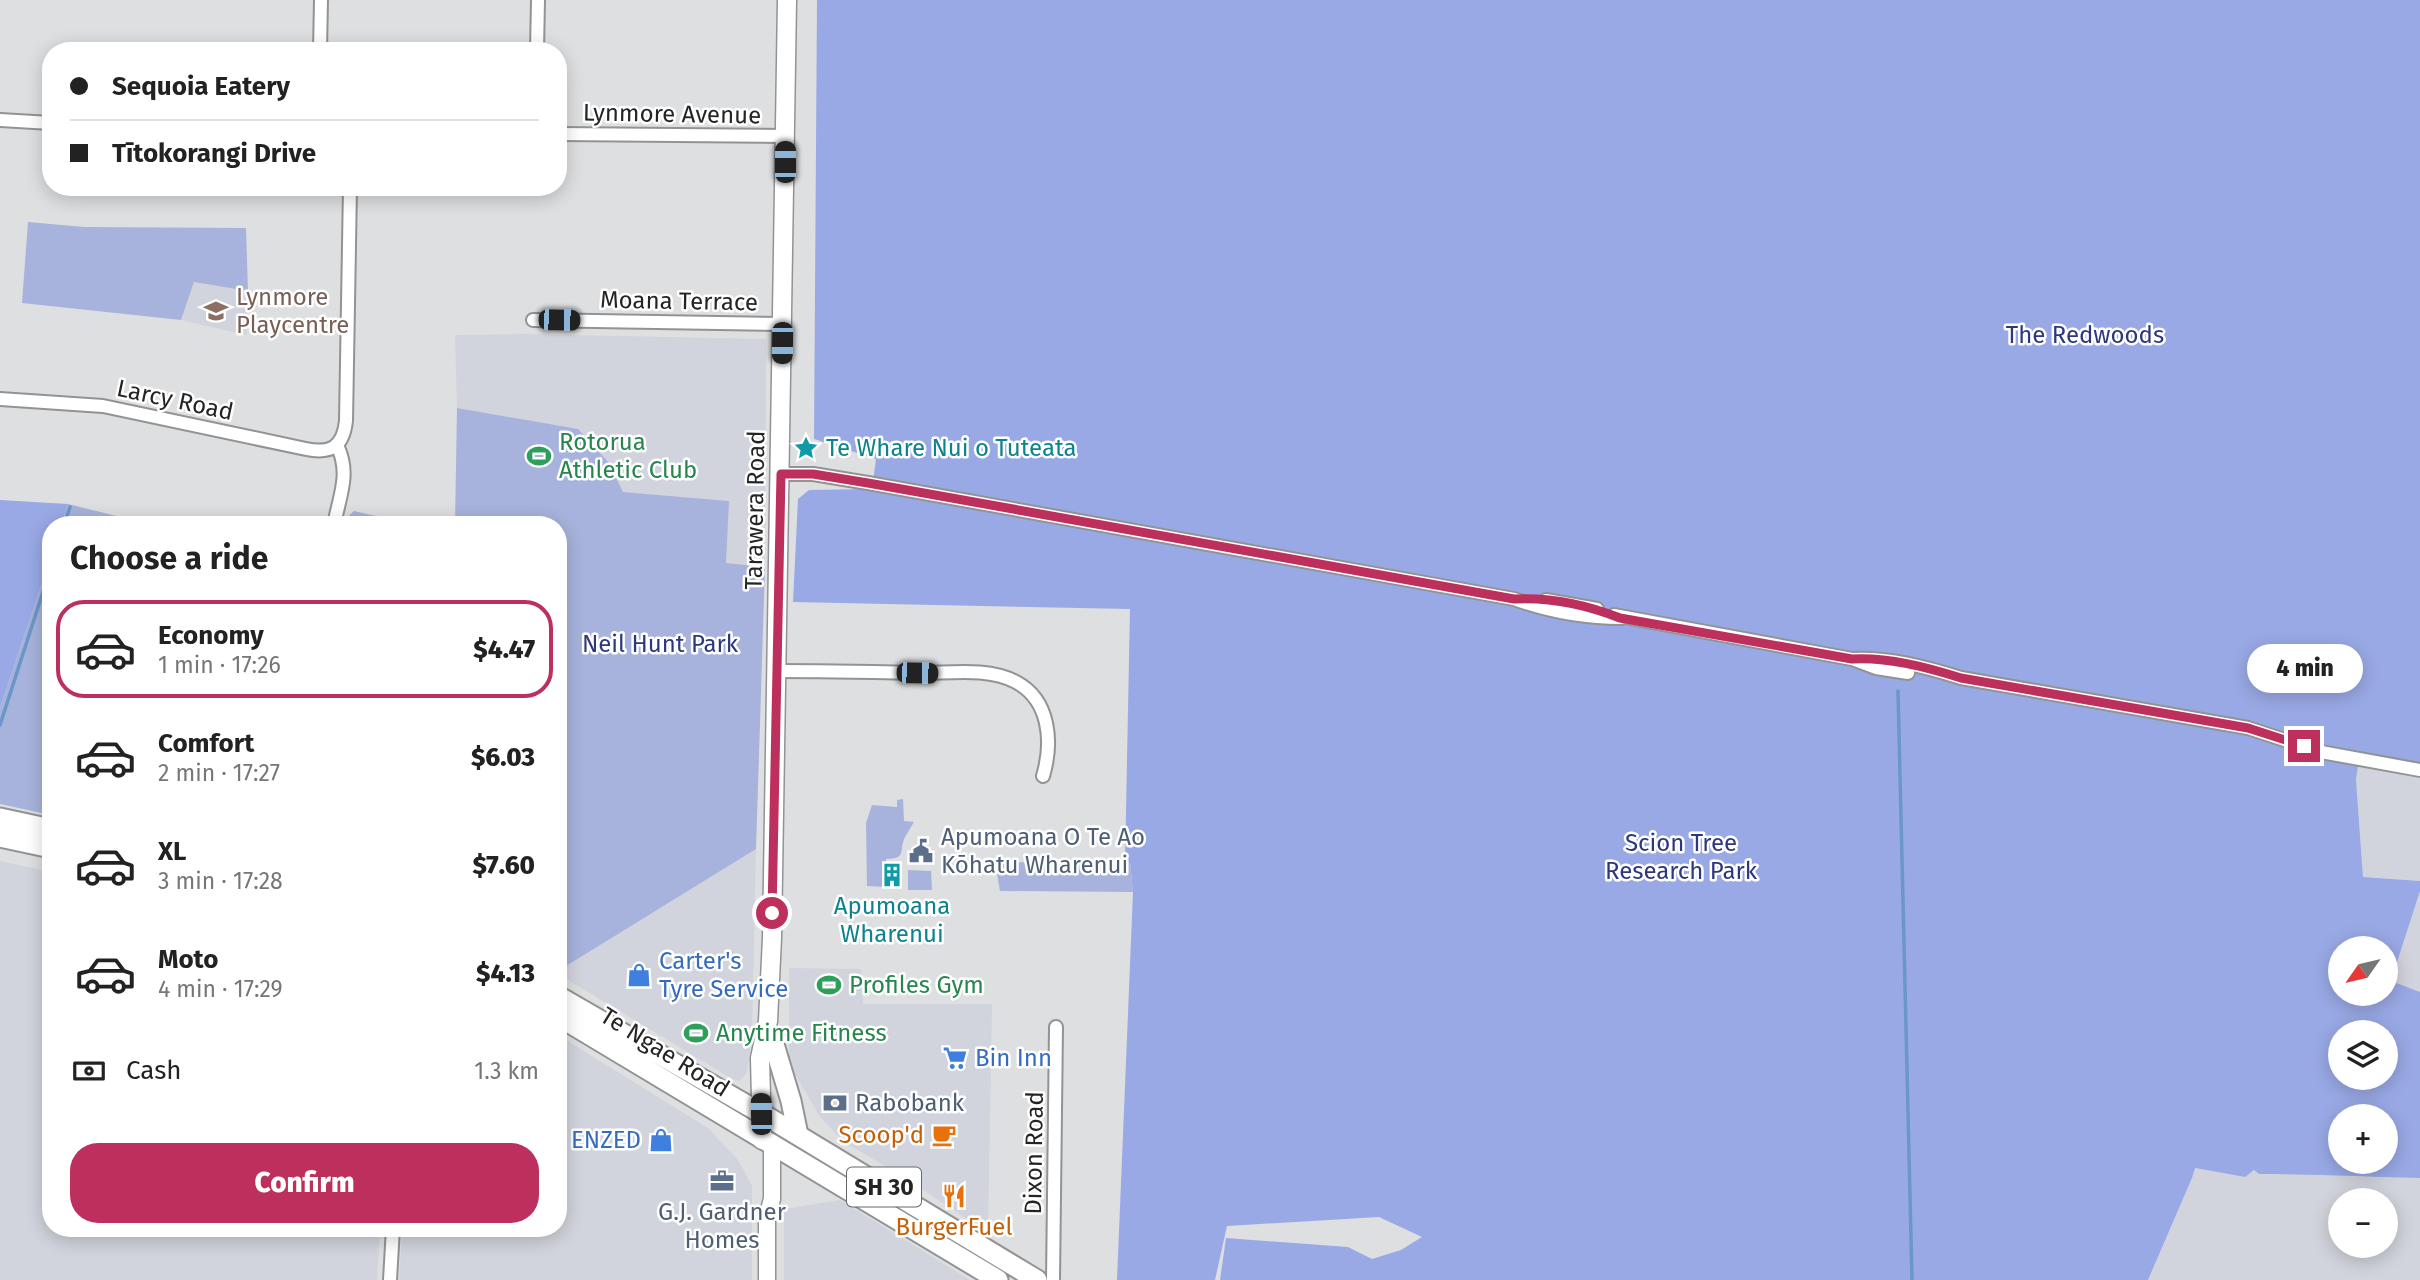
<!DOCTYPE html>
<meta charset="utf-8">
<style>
:root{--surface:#fff;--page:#f2f2f2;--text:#222;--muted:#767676;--line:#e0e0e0;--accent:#bd2f5c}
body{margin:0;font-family:"Fira Sans",sans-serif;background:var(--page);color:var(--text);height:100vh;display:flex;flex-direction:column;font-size:26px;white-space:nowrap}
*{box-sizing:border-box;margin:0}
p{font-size:23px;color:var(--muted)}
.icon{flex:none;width:38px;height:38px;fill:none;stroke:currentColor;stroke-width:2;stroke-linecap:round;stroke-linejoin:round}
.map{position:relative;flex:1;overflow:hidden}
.drawer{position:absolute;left:42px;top:516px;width:525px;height:721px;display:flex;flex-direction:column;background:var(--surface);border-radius:28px;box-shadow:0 4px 18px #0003}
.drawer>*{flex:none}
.guide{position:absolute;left:42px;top:42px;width:525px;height:154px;border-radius:28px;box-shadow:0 4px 18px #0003;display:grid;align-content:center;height:154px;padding:0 28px;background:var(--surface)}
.needle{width:46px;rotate:236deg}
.controls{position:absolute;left:2328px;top:936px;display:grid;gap:14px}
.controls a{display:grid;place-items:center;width:70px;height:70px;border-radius:50%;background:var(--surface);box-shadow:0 4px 18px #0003;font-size:35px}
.end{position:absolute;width:32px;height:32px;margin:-16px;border:9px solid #bd2f5c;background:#fff;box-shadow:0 0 0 4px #fff}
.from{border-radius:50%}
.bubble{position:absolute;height:49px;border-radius:24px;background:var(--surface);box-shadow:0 4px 18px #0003;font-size:23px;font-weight:800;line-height:49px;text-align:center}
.car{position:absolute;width:21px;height:42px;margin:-21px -10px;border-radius:9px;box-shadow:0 0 5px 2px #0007;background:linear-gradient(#222 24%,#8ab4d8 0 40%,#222 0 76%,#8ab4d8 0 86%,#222 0)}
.guide b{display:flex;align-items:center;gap:24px;height:66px;font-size:26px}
.guide b+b{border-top:2px solid var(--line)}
.guide i{width:18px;height:18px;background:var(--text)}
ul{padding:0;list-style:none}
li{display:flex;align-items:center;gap:21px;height:98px;margin:0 14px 10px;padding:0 14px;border:4px solid transparent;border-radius:28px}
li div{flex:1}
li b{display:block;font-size:26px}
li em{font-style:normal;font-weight:800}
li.selected{border-color:var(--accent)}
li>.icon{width:63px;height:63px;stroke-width:1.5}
h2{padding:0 28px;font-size:32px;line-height:84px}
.pay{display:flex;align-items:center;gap:18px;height:77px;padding:0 28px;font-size:26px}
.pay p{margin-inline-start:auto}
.button{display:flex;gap:14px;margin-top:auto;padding:14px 28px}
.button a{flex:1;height:80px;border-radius:28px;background:var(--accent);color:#fff;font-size:28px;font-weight:800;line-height:80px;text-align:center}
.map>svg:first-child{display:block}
</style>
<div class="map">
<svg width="2420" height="1280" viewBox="0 0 2420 1280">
<rect width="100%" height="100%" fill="#dedfe0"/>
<path fill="#d2d4dd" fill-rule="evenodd" d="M194,282L248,291L247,335L181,320Z
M523,334L766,339L765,567L726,564L728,501L623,492L609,463L577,429L457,408L455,335Z
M2358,766L2420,778V881L2363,877L2356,780Z
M756,849L752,1034L747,1072L740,1081L734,1080L558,974V971Z
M0,861L51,872V1228L380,1229L377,1280H0Z
M2420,891V992L2391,982Z
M789,968L861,969L863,1004H992L988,1233L905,1178L844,1142L820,1117L789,1064Z
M558,1035L708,1128L738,1160L752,1186V1280H399L402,1229L558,1228Z
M2194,1168L2245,1177L2254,1170L2259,1174H2333L2354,1177L2420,1178V1280H2148L2192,1178ZM2340,1200H2385V1246H2340Z
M840,1200L962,1275L970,1280H784V1209Z"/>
<path fill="#a7b3dc" d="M28,222L84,227L246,228L248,291L194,282L181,320L22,303Z
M457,408L578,429L609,463L623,492L729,501L726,563L765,567L756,849L558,971V525H455Z
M68,504L153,525H61Z
M354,511L416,525H339Z
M51,556V815L0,804V708Z
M903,799L904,821L914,822C911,827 908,832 905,837C898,852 908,858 886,859V887L867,886L866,823L872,805L897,807V800Z
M995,862L1130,863L1133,892L1000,891Z
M908,870L931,871L932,890H908Z"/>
<path fill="#99a9e5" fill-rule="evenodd" d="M817,0H2420V777L2358,766L2356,780L2363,877L2420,881V891L2391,981L2420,992V1178C2366,1177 2313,1174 2259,1174L2254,1170L2245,1177L2195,1168L2192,1178L2148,1280H1220L1226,1238L1348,1247L1372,1259L1401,1250L1422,1237L1379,1217L1227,1226L1215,1280H1117L1133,892L1130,863L1125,862L1130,609L793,602L798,499L809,490L872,489L876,459L814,439ZM2340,948H2385V994H2340ZM2340,1032H2385V1078H2340ZM2340,1116H2385V1162H2340Z
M0,500L68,504L61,525H51V556L0,708Z"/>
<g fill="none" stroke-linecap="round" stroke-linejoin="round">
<path stroke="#6b97c8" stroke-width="3.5" d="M64,525L70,507
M1898,691L1912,1280
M0,725L51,567"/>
<g stroke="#929394" stroke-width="16">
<path id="minor" d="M320,51L321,0
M537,51L538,0
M0,120L51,123
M558,134L785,136
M533,320L782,324
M0,399L103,406L306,449C331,454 343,447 346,421L350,187
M781,474H813L868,483L1514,599C1547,611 1585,618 1621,618
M335,520C341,492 350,472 337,445
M1546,600L1597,609
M1614,615L1852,659L1876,668L1908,673
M1852,659C1888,657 1926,667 1961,678L2248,728L2321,752L2420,770
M776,671C824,671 872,672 921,673C950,673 989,667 1016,682C1050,700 1053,742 1043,776
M390,1280L393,1228
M1053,1280L1056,1027"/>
</g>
<g stroke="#929394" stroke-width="19">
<path id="tertiary" d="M767,1280V1217L772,1199V1146"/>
</g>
<g stroke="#929394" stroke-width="21">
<path id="secondary" d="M762,1140L760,1058L768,1021L772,938L787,0"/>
</g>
<g stroke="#929394" stroke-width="23">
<path id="trunk" d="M0,818L51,829
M0,837L51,848
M558,996L771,1119L1037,1280
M558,1016L998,1280
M773,1041L791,1101L798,1135"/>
</g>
<use href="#minor" stroke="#fff" stroke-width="12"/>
<use href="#tertiary" stroke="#fff" stroke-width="16"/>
<use href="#secondary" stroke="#fff" stroke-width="18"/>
<use href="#trunk" stroke="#fff" stroke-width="19"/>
</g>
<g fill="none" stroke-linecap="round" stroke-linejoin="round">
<path stroke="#bd2f5c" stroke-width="9" d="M772,913L781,474H813L868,483L1514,599C1550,597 1587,605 1620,618L1852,659C1888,657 1926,667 1961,678L2248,728L2304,746"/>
</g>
<defs>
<g id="school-bare" transform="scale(1.89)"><path d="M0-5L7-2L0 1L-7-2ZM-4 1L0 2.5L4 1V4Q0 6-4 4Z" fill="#8d6e63" stroke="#fff" stroke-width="2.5" paint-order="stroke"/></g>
<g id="sight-bare" transform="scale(1.89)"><path d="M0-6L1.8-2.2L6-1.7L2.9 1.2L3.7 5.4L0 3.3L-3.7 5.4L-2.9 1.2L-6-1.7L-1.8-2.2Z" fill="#0f9aa8" stroke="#fff" stroke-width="2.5" paint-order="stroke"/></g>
<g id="stadium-bare" transform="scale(1.89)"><path d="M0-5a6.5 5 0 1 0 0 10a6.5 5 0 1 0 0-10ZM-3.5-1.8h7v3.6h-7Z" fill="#2e9e5b" stroke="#fff" stroke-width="2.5" paint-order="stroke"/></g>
<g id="civic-bare" transform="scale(1.89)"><path d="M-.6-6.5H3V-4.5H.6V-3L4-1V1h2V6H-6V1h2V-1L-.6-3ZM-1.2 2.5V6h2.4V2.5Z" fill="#5c6f8a" stroke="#fff" stroke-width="2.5" paint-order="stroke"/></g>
<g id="building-bare" transform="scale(1.89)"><path d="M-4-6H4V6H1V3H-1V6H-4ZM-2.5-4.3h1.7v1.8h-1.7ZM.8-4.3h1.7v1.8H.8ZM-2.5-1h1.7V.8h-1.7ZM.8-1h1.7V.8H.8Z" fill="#0f9aa8" stroke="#fff" stroke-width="2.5" paint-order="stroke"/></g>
<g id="shop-bare" transform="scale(1.89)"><path d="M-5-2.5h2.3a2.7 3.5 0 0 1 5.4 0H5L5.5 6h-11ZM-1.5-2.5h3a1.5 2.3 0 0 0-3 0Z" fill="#3f7fe0" stroke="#fff" stroke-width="2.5" paint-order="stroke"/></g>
<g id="supermarket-bare" transform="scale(1.89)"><path d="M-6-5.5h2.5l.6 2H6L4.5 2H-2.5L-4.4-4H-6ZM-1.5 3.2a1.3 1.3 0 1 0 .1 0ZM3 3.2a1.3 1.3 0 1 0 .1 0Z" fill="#3f7fe0" stroke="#fff" stroke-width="2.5" paint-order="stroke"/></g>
<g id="bank-bare" transform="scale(1.89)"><path d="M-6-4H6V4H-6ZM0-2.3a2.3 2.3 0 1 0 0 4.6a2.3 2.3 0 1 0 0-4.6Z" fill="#5c6f8a" stroke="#fff" stroke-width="2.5" paint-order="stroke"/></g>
<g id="cafe-bare" transform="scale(1.89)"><path d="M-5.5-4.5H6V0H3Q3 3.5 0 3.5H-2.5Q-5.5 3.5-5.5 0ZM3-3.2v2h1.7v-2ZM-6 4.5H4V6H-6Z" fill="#e8710a" stroke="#fff" stroke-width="2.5" paint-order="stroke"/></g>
<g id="office-bare" transform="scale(1.89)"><path d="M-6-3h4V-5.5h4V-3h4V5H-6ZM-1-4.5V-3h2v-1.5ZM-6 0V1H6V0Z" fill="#5c6f8a" stroke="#fff" stroke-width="2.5" paint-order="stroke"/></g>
<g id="restaurant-bare" transform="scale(1.89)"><path d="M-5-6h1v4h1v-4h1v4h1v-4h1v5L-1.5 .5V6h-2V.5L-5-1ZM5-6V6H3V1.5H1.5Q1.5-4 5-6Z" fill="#e8710a" stroke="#fff" stroke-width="2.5" paint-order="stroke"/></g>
</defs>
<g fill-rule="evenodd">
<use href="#school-bare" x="216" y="311"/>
<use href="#sight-bare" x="806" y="448"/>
<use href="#stadium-bare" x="539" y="456"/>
<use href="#civic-bare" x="921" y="851"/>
<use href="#building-bare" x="892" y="875"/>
<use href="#shop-bare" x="639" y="975"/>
<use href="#stadium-bare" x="829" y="985"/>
<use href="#stadium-bare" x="696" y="1033"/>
<use href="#supermarket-bare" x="955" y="1058"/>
<use href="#bank-bare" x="835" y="1103"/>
<use href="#cafe-bare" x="944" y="1135"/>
<use href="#shop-bare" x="661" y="1140"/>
<use href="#office-bare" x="722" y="1181"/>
<use href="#restaurant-bare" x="954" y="1196"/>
</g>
<g text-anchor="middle" stroke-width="5" stroke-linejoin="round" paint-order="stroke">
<rect fill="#fff" stroke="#666" stroke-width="2" x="847" y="1167.5" width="74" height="39" rx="5"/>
<g font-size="23" font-weight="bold" fill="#242425">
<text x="884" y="1195">SH 30</text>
</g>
<g font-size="24" fill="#242425" stroke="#fff">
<text transform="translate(672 114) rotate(1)" y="8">Lynmore Avenue</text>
<text transform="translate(679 301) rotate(1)" y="8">Moana Terrace</text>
<text transform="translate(175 400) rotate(12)" y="8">Larcy Road</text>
<text transform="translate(755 510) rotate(-89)" y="8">Tarawera Road</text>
<text transform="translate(665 1052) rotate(32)" y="8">Te Ngae Road</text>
<text transform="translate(1034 1153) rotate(-89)" y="8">Dixon Road</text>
</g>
<g font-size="24" fill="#785e54" stroke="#fff" text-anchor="start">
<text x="236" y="305">Lynmore<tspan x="236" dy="28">Playcentre</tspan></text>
</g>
<g font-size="24" fill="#2c377d" stroke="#fff">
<text x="2085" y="343">The Redwoods</text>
<text x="660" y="652">Neil Hunt Park</text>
<text x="1681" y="851">Scion Tree<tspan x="1681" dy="28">Research Park</tspan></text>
</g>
<g font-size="24" fill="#27864d" stroke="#fff" text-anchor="start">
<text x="559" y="450">Rotorua<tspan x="559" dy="28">Athletic Club</tspan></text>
<text x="849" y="993">Profiles Gym</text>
<text x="716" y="1041">Anytime Fitness</text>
</g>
<g font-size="24" fill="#0d838f" stroke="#fff" text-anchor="start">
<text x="826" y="456">Te Whare Nui o Tuteata</text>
<text x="892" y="914" text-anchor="middle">Apumoana<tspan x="892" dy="28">Wharenui</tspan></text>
</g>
<g font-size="24" fill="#4e5e75" stroke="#fff" text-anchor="start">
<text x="941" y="845">Apumoana O Te Ao<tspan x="941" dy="28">Kōhatu Wharenui</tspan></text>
<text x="855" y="1111">Rabobank</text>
<text x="722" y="1220" text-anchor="middle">G.J. Gardner<tspan x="722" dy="28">Homes</tspan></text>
</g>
<g font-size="24" fill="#366cbe" stroke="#fff" text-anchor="start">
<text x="659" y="969">Carter's<tspan x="659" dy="28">Tyre Service</tspan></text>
<text x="975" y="1066">Bin Inn</text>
<text x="641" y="1148" text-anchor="end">ENZED</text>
</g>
<g font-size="24" fill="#c56008" stroke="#fff" text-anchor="end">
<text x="924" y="1143">Scoop'd</text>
<text x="954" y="1235" text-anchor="middle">BurgerFuel</text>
</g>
</g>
</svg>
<div class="controls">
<a><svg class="needle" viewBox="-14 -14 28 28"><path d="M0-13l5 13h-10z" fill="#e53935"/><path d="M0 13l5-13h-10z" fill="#767676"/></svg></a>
<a><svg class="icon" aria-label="layers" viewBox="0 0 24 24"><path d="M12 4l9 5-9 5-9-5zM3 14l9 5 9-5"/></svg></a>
<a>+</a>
<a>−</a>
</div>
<i class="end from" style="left:772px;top:913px"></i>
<i class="end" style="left:2304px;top:746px"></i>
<div class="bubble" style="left:2247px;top:644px;width:116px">4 min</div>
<i class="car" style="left:785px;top:162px;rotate:0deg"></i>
<i class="car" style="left:559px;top:320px;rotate:91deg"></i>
<i class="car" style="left:782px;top:343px;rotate:181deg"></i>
<i class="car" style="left:917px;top:673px;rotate:91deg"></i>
<i class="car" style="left:761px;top:1114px;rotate:359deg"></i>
<div class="guide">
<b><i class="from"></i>Sequoia Eatery</b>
<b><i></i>Tītokorangi Drive</b>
</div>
<section class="drawer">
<h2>Choose a ride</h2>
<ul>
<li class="selected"><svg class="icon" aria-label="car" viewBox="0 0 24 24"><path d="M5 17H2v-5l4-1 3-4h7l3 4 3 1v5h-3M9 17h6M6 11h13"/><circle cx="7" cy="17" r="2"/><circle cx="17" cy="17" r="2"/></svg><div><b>Economy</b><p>1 min · 17:26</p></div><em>$4.47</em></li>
<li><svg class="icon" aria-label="car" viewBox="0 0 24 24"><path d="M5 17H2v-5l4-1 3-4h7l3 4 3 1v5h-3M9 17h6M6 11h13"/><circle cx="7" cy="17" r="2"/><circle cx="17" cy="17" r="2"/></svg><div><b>Comfort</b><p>2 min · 17:27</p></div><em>$6.03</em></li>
<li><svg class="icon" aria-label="car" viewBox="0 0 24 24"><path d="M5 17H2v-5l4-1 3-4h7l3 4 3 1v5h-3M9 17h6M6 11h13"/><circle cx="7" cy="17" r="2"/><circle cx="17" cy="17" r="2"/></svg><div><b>XL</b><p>3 min · 17:28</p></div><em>$7.60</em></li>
<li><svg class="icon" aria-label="car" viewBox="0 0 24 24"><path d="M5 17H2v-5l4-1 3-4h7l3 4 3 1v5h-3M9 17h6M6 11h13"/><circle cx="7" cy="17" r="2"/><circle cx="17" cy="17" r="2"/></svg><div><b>Moto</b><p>4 min · 17:29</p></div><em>$4.13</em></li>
</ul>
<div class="pay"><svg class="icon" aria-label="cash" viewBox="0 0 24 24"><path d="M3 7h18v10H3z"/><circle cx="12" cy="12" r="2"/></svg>Cash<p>1.3 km</p></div>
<div class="button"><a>Confirm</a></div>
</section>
</div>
